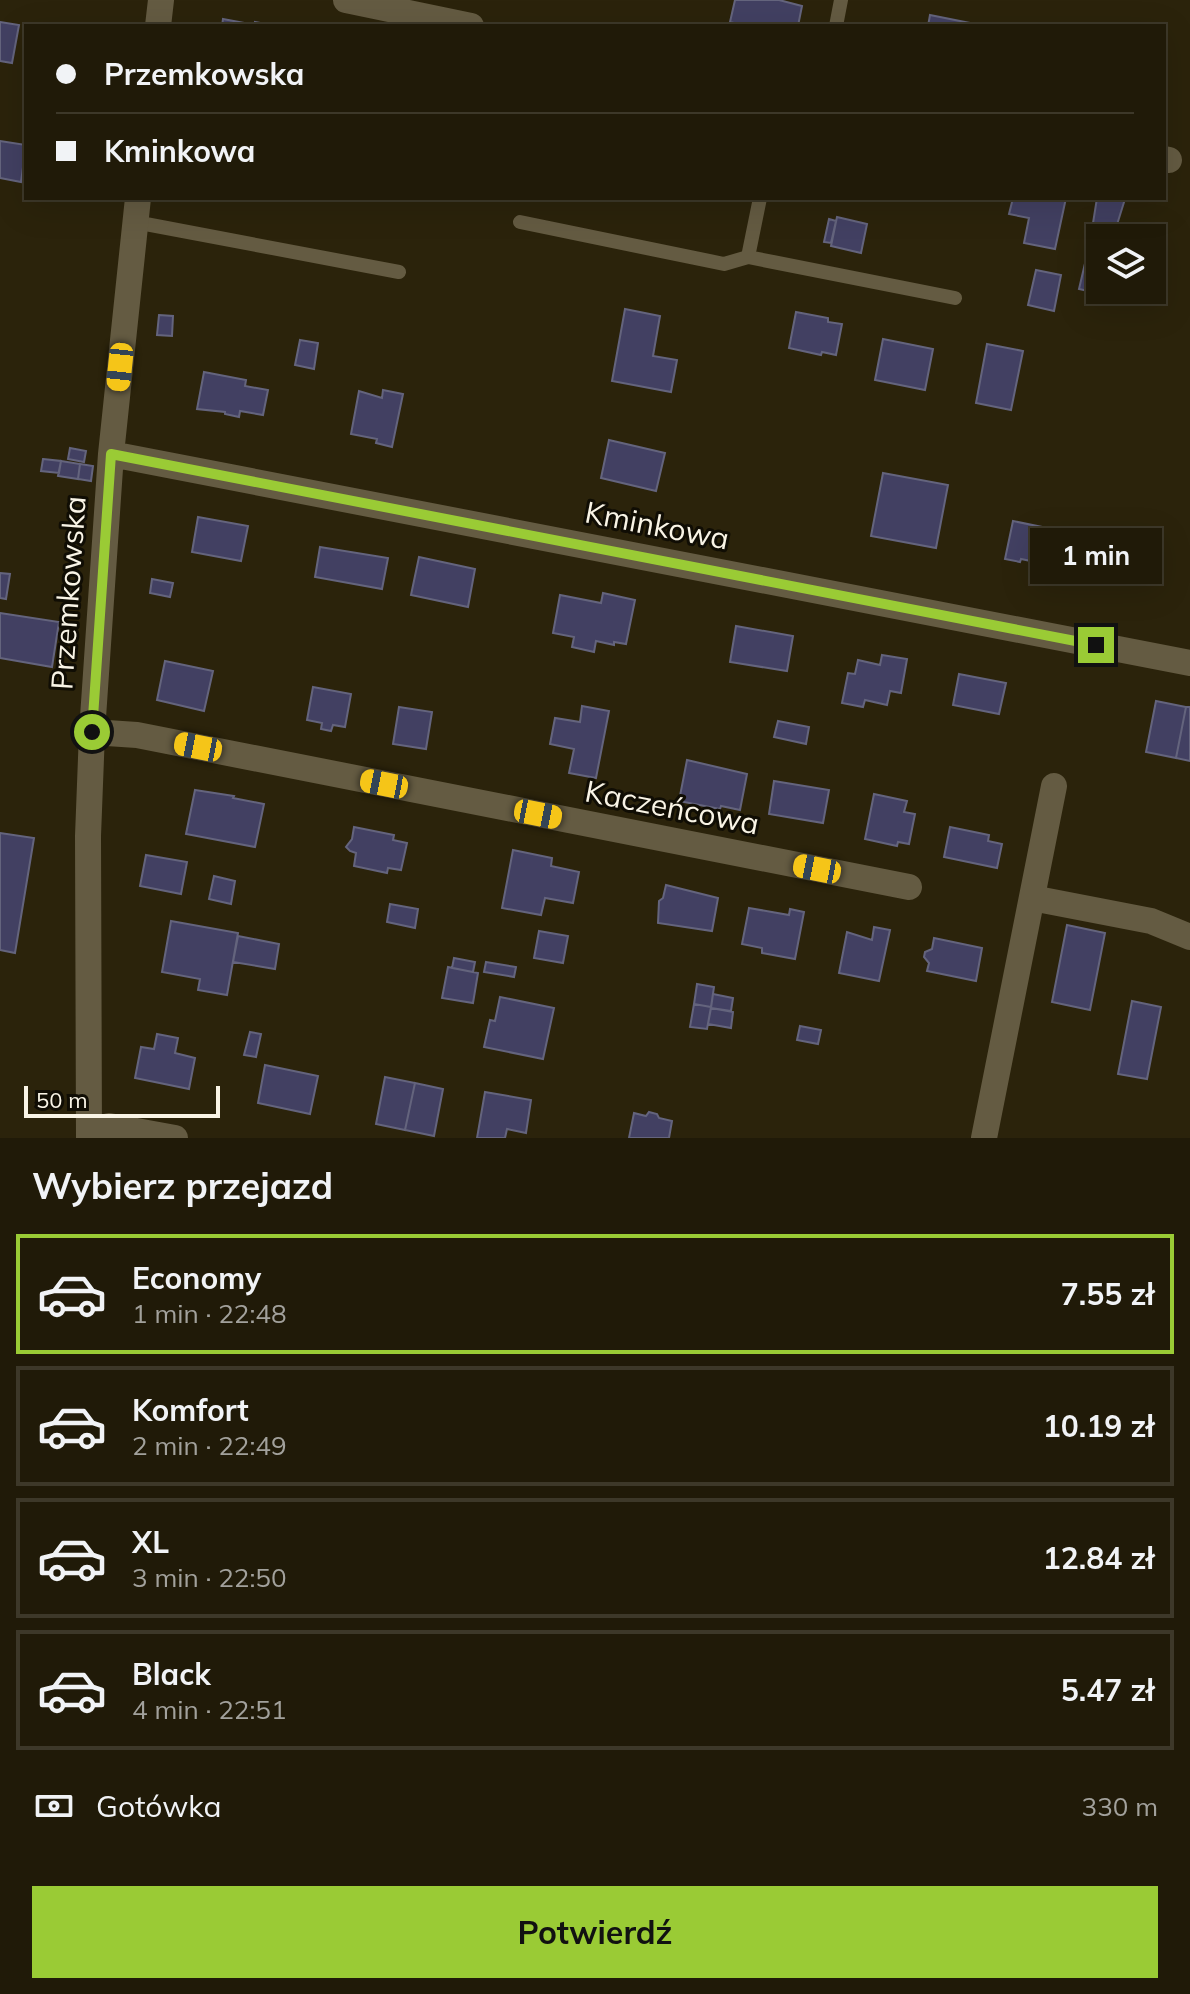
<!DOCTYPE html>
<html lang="pl">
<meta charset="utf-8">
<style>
:root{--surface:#201a08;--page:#2d2716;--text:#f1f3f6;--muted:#a2a19c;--line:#3d3829;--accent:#9acb35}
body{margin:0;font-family:Mulish,sans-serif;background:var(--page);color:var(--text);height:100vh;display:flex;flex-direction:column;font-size:30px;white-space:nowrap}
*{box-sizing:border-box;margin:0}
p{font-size:26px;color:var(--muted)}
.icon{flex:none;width:44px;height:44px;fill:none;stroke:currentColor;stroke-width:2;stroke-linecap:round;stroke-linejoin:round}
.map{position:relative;height:1138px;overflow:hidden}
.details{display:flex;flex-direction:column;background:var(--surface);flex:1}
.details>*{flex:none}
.banner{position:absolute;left:24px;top:24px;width:1142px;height:176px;border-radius:0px;box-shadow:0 8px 32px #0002,0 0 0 2px var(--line);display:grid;align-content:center;height:176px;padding:0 32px;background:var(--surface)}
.tools{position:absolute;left:1086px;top:224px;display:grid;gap:16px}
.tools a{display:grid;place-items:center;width:80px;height:80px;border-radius:0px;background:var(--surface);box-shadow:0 8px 32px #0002,0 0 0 2px var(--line);font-size:40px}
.scale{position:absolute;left:24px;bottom:20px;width:196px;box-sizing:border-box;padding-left:8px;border:4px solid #f9f4e6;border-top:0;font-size:22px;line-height:28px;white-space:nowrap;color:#f9f4e6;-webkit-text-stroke:6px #100d04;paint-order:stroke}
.end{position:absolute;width:36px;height:36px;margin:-18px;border:10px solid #9acb35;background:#111;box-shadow:0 0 0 4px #111}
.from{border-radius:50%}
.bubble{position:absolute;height:56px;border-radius:0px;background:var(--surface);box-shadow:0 8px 32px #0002,0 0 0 2px var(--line);font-size:26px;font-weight:700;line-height:56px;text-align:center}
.car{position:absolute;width:24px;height:48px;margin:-24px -12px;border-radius:10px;box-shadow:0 0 6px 2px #0007;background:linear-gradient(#f5c518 24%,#345 0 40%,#f5c518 0 76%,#345 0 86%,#f5c518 0)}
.banner b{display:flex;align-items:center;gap:28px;height:76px;font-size:30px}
.banner b+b{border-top:2px solid var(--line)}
.banner i{width:20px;height:20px;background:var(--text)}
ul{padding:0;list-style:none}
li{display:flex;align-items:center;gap:24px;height:120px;margin:0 16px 12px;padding:0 16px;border:4px solid var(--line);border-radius:0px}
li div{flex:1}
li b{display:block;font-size:30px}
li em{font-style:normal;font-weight:700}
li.current{border-color:var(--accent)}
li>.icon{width:72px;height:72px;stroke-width:1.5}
h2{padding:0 32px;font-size:36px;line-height:96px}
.pay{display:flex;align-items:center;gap:20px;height:88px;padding:0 32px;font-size:30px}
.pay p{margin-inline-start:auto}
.button{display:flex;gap:16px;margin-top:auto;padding:16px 32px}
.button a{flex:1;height:92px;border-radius:0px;background:var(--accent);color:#111;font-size:32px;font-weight:700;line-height:92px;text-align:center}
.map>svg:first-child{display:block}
</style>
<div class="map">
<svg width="1190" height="1138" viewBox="0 0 1190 1138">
<rect width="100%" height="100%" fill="#2b230b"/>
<path fill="#424062" stroke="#64647d" stroke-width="2" d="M735,0H779L802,6L798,26H745L730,22Z
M930,15L985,26H928Z
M223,19L255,25V22L276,26H222Z
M0,22L19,25L12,63L0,61Z
M0,141L26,145L21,182L0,178Z
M1013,198H1066L1055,249L1024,243L1029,218L1009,214Z
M1097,198L1125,199L1115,231L1118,234L1115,238H1100V244L1090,242Z
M837,217L867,224L861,253L831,246Z
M829,219L836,221L831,243L824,242Z
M1090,242L1100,244V290H1107L1106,295L1079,289Z
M1036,270L1061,275L1054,311L1028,305Z
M625,309L660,316L653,356L677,360L671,392L612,381Z
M796,312L828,318V322L842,324L836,355L822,352L821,355L789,348Z
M159,315L173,316L172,336L157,335Z
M883,339L933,349L925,390L875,380Z
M300,340L318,343L314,369L295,365Z
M987,344L1023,351L1011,410L976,403Z
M204,372L246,380L245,386L268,390L263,415L240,411L239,417L225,414V412L197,409Z
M383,390L403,394L392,447L376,443L377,439L351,434L359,391L382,398Z
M609,440L665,453L656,491L601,478Z
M70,448L86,451L84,462L68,459Z
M43,459L61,461L59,473L41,471Z
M61,461L80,464L78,479L58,476Z
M80,464L93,466L91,481L78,479Z
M883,473L948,485L936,548L871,536Z
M198,517L248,526L241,561L192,552Z
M1013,521L1057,530L1050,565L1021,559L1020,562L1005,559Z
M320,547L388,558L382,589L315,577Z
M419,557L475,569L468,607L411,595Z
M0,573L10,574L6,599L0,598Z
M152,579L173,583L170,597L150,593Z
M603,593L635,600L626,644L614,642V645L596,641L594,652L572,647L574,637L553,633L560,595L601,603Z
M0,613L59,622L52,667L0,658Z
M736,626L793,636L787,671L730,662Z
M882,655L907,659L901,693L890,691L887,705L865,700L863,707L842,703L848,673L855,674L858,660L880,665Z
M165,661L213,671L204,711L157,700Z
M959,674L1006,683L999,714L953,705Z
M313,687L351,694L345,727L333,725L331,731L321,729L322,723L307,720Z
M1156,701L1186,707L1176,758L1146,752Z
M582,706L609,711L596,778L569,773L574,749L550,744L555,718L580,722Z
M399,707L432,712L426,749L393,744Z
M1186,707H1190V761L1176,758Z
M778,721L809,727L806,744L774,737Z
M687,760L747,774L740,810L721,806L720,809L679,801Z
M774,781L829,790L823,823L769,814Z
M195,790L234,796L233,798L264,804L255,847L186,834Z
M874,794L907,801L904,812L915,814L909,844L898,842L897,846L865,839Z
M354,827L394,835L393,840L407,843L401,870L388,868L387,873L354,866L356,853L350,851L346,847L352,839Z
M950,827L989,835L988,841L1002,844L997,868L944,857Z
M0,833L34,838L15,953L0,950Z
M513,850L552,858L551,866L579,872L573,903L545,898L541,915L502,908Z
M146,855L187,862L181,894L140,886Z
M214,876L235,881L231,904L209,899Z
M666,885L718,898L712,931L658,923L659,901L663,898Z
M390,904L418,909L415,928L387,922Z
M749,908L789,915L790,909L804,912L795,959L762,953V948L742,944Z
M171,921L238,933L227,995L198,990L200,979L162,972Z
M1067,925L1105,933L1090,1010L1052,1002Z
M874,927L890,930L879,981L839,973L847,932L872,940Z
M539,931L568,936L563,963L534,958Z
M238,936L279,944L275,969L233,962Z
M934,938L982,948L976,981L927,971L929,963L924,957L925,952L932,949Z
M454,958L475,962L473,972L452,968Z
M486,962L516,967L514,977L484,972Z
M448,967L478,973L473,1003L442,998Z
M697,984L714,987L711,1007L694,1004Z
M713,994L733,998L731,1011L711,1008Z
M500,997L554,1008L543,1059L484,1047L490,1020L495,1021Z
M1132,1001L1161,1007L1147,1079L1118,1074Z
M694,1004L711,1007L707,1029L690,1027Z
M711,1008L733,1012L731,1028L708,1024Z
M800,1026L821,1030L818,1044L797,1040Z
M250,1032L261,1034L256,1057L244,1055Z
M157,1034L178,1038L175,1053L195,1058L189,1089L135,1078L141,1047L154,1049Z
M265,1065L318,1076L310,1114L258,1103Z
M385,1077L415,1083L405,1130L376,1124Z
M415,1083L443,1089L434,1136L405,1130Z
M485,1092L531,1100L526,1133L507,1129L505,1138H477Z
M649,1112L657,1114L659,1118L672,1121L669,1138H629L634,1113L646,1116Z"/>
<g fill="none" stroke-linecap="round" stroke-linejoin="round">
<path stroke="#645b42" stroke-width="14" d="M836,26L841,0
M135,222L399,272
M520,222L724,264L748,257L760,198
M748,257L955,298"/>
<path stroke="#645b42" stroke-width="26" d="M346,0L471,26
M158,26L161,0
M1164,159L1169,160
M111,454L1190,663
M92,732L137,735L909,887
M1032,898L1151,921L1190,937
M89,1131L109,1126L175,1138
M89,1138L88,836L92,732L111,454L138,198
M984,1138L1054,786"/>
</g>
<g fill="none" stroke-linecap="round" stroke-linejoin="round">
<path stroke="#9acb35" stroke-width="10" d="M92,732L111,454L1096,645"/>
</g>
<g text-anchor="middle" stroke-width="6" stroke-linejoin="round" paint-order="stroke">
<g font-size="30" fill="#f9f4e6" stroke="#100d04">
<text transform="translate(657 526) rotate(11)" y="10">Kminkowa</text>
<text transform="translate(69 593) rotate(-86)" y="10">Przemkowska</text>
<text transform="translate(672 808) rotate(11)" y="10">Kaczeńcowa</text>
</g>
</g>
</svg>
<div class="tools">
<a><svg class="icon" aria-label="layers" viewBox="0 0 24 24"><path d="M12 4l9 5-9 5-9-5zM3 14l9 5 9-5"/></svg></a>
</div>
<div class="scale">50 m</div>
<i class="end from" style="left:92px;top:732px"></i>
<i class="end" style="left:1096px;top:645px"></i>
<div class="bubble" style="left:1030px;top:528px;width:132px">1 min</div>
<i class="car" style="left:120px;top:367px;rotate:186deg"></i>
<i class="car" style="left:198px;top:747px;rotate:281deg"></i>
<i class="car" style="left:384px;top:784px;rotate:281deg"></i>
<i class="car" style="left:538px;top:814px;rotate:101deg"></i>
<i class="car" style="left:817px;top:869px;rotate:281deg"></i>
<div class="banner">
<b><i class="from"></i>Przemkowska</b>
<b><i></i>Kminkowa</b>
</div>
</div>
<section class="details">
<h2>Wybierz przejazd</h2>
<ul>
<li class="current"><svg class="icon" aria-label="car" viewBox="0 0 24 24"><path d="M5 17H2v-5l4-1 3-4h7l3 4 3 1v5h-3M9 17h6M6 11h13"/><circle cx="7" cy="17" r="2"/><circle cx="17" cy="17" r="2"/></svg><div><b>Economy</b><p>1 min · 22:48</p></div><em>7.55 zł</em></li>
<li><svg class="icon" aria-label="car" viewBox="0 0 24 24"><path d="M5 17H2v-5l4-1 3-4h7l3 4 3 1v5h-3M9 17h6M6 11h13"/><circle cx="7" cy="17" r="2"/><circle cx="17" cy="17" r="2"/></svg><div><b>Komfort</b><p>2 min · 22:49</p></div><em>10.19 zł</em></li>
<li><svg class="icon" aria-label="car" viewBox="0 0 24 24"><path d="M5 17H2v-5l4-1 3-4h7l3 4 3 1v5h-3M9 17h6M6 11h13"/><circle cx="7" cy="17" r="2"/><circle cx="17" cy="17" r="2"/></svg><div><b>XL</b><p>3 min · 22:50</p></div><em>12.84 zł</em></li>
<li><svg class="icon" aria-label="car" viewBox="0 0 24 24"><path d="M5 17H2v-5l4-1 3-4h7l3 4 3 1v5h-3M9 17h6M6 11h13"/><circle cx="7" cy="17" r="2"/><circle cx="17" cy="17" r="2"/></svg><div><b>Black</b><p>4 min · 22:51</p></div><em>5.47 zł</em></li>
</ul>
<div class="pay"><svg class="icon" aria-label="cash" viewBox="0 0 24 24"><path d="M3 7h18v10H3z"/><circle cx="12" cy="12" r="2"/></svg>Gotówka<p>330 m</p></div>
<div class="button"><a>Potwierdź</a></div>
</section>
